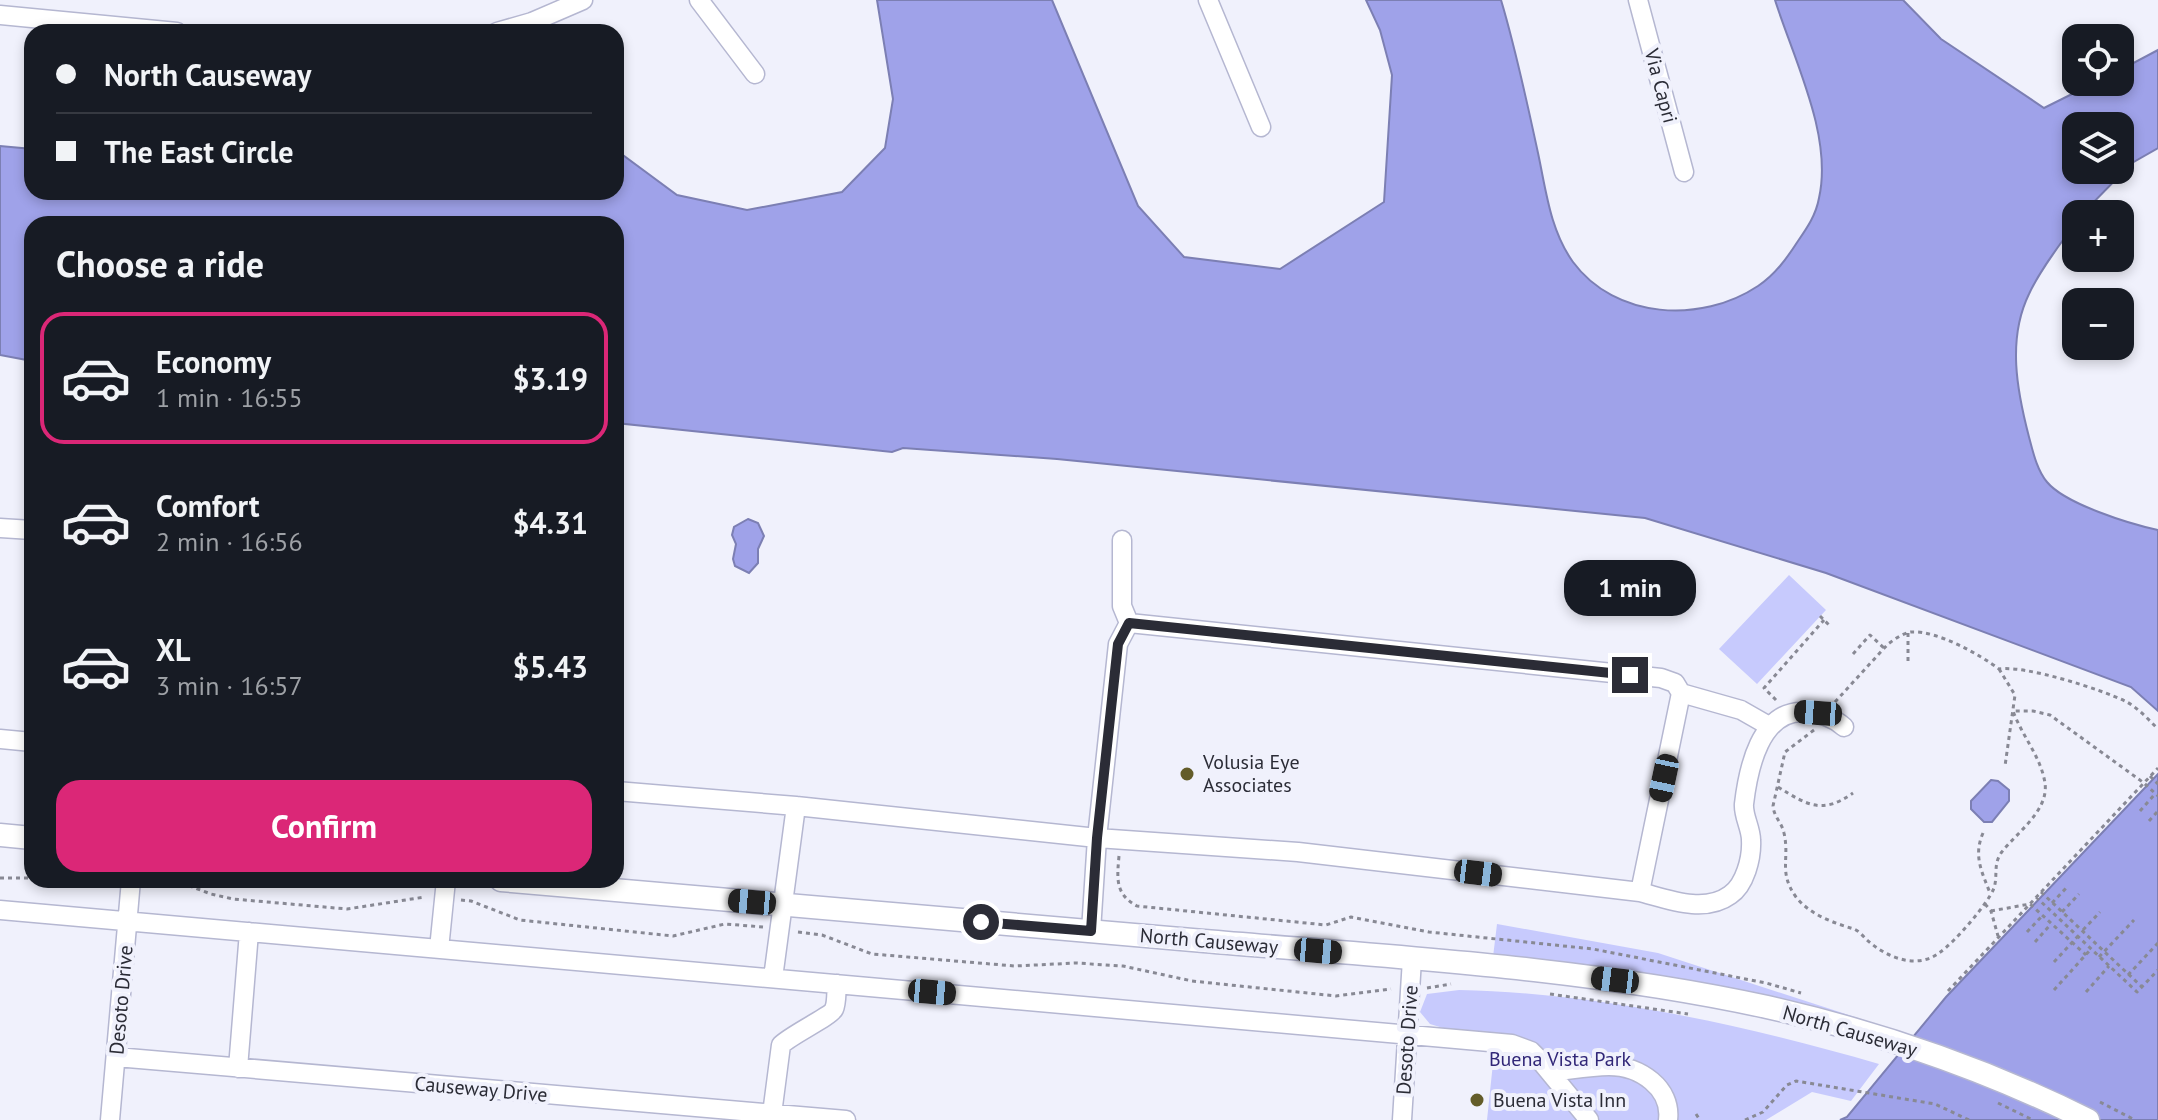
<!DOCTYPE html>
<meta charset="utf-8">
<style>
:root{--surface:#171b24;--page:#242831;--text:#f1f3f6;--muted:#9ea1a6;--line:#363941;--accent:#db2777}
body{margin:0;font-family:"PT Sans",sans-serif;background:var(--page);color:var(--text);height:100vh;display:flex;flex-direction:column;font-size:30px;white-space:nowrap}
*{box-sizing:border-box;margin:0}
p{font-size:26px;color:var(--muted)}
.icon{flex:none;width:44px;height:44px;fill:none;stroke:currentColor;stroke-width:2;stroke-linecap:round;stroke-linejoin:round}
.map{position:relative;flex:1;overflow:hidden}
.side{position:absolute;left:24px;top:216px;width:600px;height:672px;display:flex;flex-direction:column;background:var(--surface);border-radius:24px;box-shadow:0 4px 12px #0003}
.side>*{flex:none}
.guide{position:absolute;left:24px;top:24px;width:600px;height:176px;border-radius:24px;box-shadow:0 4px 12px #0003;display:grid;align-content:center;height:176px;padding:0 32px;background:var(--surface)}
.fabs{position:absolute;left:2062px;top:24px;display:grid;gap:16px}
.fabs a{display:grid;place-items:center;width:72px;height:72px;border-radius:16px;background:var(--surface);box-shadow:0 4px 12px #0003;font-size:40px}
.end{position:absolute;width:36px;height:36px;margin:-18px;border:10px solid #2b2c36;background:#fff;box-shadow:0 0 0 4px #fff}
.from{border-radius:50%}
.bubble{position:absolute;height:56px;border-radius:24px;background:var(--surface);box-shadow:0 4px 12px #0003;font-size:26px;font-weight:800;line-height:56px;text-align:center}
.car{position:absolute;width:24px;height:48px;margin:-24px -12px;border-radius:10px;box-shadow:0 0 6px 2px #0007;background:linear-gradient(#222 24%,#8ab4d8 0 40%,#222 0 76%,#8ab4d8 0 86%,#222 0)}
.guide b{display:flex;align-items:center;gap:28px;height:76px;font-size:30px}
.guide b+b{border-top:2px solid var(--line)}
.guide i{width:20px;height:20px;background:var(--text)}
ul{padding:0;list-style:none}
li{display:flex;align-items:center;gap:24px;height:132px;margin:0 16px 12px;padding:0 16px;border:4px solid transparent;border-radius:24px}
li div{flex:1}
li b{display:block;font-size:30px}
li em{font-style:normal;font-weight:800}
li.active{border-color:var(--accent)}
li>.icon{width:72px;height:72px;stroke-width:1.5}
h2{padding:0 32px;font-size:36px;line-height:96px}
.cta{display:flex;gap:16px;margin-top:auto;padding:16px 32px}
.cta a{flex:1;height:92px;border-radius:24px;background:var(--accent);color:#fff;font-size:32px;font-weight:800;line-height:92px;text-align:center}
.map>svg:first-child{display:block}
</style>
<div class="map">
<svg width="2158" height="1120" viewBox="0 0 2158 1120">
<rect width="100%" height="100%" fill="#f0f1fc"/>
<path fill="#c7cafd" d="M1789,575L1826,610L1757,684L1719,649Z
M1497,924L1658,953L1898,1031L1493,957Z
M1459,990C1599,993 1745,1025 1879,1064L1851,1101L1812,1092L1766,1120H1487L1495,1044L1430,1024L1420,1012L1427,994Z"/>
<path fill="#9fa2e9" stroke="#7c7fb3" stroke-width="2" fill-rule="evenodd" d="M877,0H1052L1138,206L1184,257L1280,269L1384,202L1392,75L1380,30L1366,0H1501C1516,50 1527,102 1538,153C1546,190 1550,230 1573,262C1615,319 1701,324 1758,286C1775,275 1787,258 1798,241C1807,228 1816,215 1819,198C1833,136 1794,60 1775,0H1903L1941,39L2044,108L2096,82H2120V70L2158,50V148L2132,163L2082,214H2076V222C2060,245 2041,268 2029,294C2007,339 2017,391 2029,437C2033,452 2037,470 2047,482C2065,504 2130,524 2158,530V711L2131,687L1826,573L1645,518L1057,459L903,448L892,452L616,423V224H32V361L0,355V146L32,149V192H616V150L677,195L747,210L842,192L885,148L893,99ZM2076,126H2120V170H2076Z
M748,519L758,523L764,536L758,549V563L749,573L735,566L733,559L736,544L732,535L734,527Z
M2158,774V1120H1840L1847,1117L1946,997Z
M1991,780L1998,781L2009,790V801L1992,822H1984L1971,809V801Z"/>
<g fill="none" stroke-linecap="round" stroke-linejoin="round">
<g stroke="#b5b7d1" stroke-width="21">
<path id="minor" d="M699,0L755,74
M1208,0L1261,127
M1638,0L1684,172
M0,15L177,32
M497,32L532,22L583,0
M0,528L32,530
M1122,540V606L1129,623
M1681,693L1741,710L1769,726
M0,739L32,742
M616,791L796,806L1097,838L1298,852L1640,892L1681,693L1675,683L1661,678L1129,623L1118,644L1097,838L1091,931
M1640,892C1667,899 1704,914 1730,895C1745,885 1752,858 1751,840C1751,828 1743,816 1744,804C1748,770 1760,709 1805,712C1820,713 1833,717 1844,727
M0,910L1512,1044L1531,1051L1538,1058L1589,1120
M439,949L446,880
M773,978L796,806
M116,1057L846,1120
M238,1068L249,932
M1551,1072C1570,1070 1590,1066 1609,1066C1640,1066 1672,1088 1668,1120
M772,1114L781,1045C791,1035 831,1016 834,1009C837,1003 836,991 837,984
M110,1120L131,880
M1402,1120L1412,959"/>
</g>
<g stroke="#b5b7d1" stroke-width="25">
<path id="major" d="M0,835L32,838
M501,880C735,901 969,921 1204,941C1392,957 1583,967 1767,1007C1878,1032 1987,1070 2088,1120"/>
</g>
<path stroke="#888994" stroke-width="3" stroke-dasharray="4 4" stroke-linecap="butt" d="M1820,616L1830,626
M1853,654L1870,635L1884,648
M1908,661V633
M1999,669L2015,695L2005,766
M1776,700L1764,688L1824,620
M1835,702L1888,644C1895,639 1903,633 1911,632C1936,630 1979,654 1999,669C2025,665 2100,689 2125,701C2137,707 2148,719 2158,729
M1814,730L1785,752L1773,806C1774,817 1782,823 1784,833C1790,859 1778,872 1796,897C1810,915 1834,923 1854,929C1859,931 1863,936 1867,940C1886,957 1916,970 1939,953C1953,944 1988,904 1994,888C1998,875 1993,865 2001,853C2016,833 2049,811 2045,783C2041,757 2022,736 2013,711H2033L2050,715L2144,783L2158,796
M2150,776L2158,784
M1778,787C1807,805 1822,815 1853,793
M2140,811L2155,794
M2149,821L2158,811
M1983,833C1973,856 1982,872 1990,893
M1119,856C1117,879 1115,894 1137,906L1326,925L1351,917L1429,932L1593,949L1766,983L1801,993
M0,878H32
M174,880L211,894L233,899L347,909L425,897
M2041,892L2142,987
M2036,897L2137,992L2158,970
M461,900L471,901L520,920L673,936L725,924L763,927
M2052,903L2068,886
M1985,904L1991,911L1998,936
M1991,911L2030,904L2086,955
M2062,912L2079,894
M2083,930L2100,912
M798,932L822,935L872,954L1015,966L1076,963L1123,966L1192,981L1336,996L1391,989
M2027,932L2042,916
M2035,942L2051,924
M2099,957L2134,920
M2054,962L2078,936
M2128,975L2158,943
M1427,988L1451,984
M2054,990L2091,949
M1948,991L2158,768
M2086,992L2109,966
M1550,994L1688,1014
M2100,1102L2135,1120
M1998,1103L2033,1120
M1696,1114L1700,1120
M1745,1120L1763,1112L1787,1085L1796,1081L1935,1104L1969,1120"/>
<use href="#minor" stroke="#fff" stroke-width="18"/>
<use href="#major" stroke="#fff" stroke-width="22"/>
</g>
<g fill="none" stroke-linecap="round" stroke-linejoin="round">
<path stroke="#2b2c36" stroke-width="10" d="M981,922L1091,931L1097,838L1118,644L1129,623L1630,675"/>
</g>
<g fill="#635c29" stroke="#f0f1fc" stroke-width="3">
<circle cx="1187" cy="774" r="8"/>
<circle cx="1477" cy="1100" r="8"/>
</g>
<g text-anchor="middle" stroke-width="8" stroke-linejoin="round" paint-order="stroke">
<g font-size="20" fill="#2b2c36" stroke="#f0f1fc">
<text transform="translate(1661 86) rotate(75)" y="7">Via Capri</text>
<text transform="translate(1209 941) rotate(5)" y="7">North Causeway</text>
<text transform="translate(121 1000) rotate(-85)" y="7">Desoto Drive</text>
<text transform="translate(1850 1031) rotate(16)" y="7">North Causeway</text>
<text transform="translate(1407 1040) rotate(-86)" y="7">Desoto Drive</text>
<text transform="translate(481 1089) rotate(5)" y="7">Causeway Drive</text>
</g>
<g font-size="20" fill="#2b2c36" stroke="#f0f1fc" text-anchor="start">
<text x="1203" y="769">Volusia Eye<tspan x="1203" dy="23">Associates</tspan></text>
<text x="1493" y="1107">Buena Vista Inn</text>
</g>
<g font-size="20" fill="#302677" stroke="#f0f1fc">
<text x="1560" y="1066">Buena Vista Park</text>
</g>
</g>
</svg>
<div class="fabs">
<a><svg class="icon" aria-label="locate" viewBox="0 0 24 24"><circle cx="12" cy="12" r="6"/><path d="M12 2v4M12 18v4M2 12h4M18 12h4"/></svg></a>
<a><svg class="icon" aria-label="layers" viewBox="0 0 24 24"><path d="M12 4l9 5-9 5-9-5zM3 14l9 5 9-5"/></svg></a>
<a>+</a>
<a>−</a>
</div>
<i class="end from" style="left:981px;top:922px"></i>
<i class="end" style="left:1630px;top:675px"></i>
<div class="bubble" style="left:1564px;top:560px;width:132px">1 min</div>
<i class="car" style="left:1818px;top:713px;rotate:274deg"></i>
<i class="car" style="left:1664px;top:778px;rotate:192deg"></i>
<i class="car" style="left:1478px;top:873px;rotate:97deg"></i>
<i class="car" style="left:752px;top:902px;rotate:275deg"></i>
<i class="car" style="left:1318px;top:951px;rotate:95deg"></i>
<i class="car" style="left:1615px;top:980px;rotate:277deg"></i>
<i class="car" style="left:932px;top:992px;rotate:95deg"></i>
<div class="guide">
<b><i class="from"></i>North Causeway</b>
<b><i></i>The East Circle</b>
</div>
<section class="side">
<h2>Choose a ride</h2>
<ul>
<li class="active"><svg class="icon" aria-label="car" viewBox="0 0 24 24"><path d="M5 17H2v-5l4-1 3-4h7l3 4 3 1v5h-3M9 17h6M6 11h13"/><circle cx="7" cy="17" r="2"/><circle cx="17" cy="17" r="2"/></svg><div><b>Economy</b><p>1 min · 16:55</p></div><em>$3.19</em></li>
<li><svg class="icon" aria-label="car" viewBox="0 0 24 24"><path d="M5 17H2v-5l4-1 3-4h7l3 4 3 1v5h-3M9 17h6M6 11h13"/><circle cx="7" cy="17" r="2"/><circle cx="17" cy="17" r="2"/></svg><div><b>Comfort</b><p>2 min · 16:56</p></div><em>$4.31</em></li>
<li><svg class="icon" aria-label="car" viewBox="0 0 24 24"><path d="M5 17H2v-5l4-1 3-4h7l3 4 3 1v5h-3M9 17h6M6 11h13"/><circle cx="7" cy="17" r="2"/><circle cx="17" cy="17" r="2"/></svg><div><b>XL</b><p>3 min · 16:57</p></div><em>$5.43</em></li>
</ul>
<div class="cta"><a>Confirm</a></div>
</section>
</div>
